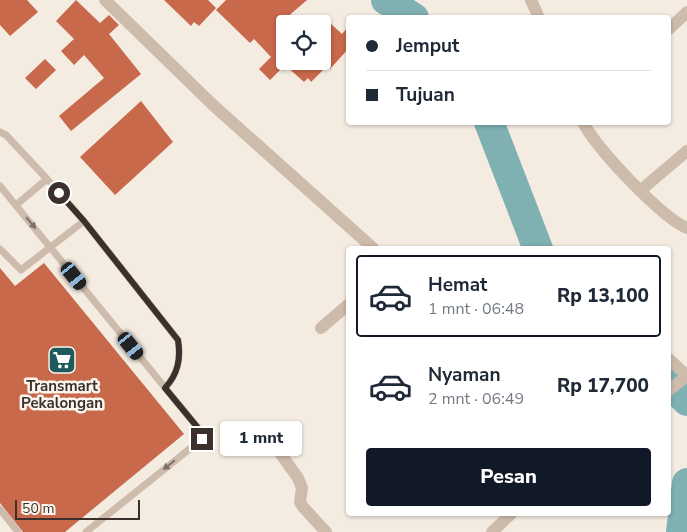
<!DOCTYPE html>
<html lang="id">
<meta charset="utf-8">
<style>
:root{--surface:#fff;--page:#f6f6f7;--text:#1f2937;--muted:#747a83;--line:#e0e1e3;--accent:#111827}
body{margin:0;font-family:"Nunito Sans",sans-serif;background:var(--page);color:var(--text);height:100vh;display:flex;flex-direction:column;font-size:19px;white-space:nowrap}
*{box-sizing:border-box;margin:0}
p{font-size:16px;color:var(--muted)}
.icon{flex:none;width:28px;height:28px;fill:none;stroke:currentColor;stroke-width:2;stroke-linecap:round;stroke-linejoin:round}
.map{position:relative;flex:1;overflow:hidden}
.drawer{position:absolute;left:346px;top:246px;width:325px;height:270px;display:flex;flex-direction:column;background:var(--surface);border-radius:5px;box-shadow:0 1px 4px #0004}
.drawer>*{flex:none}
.guide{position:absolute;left:346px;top:15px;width:325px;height:110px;border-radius:5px;box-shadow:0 1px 4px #0004;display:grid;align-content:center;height:110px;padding:0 20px;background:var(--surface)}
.tools{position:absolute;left:276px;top:15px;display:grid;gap:10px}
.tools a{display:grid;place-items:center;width:55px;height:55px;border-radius:5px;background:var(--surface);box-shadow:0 1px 4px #0004;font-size:25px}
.scale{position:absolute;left:15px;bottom:12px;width:125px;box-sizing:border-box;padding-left:5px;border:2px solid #3b302b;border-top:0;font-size:14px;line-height:18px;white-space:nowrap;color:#3b302b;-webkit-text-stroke:4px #fbf5ee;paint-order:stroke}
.end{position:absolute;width:22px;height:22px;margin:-11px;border:6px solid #3b302b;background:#fff;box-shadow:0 0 0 2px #fff}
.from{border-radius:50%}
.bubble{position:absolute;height:35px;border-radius:5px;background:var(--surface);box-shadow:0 1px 4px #0004;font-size:16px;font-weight:800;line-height:35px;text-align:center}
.car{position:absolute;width:15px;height:30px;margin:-15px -8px;border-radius:6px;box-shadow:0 0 4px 1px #0007;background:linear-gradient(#222 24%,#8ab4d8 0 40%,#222 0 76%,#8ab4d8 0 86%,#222 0)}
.guide b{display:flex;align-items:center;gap:18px;height:48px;font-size:19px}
.guide b+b{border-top:1px solid var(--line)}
.guide i{width:12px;height:12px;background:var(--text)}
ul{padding:9px 0 0;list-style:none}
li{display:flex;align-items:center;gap:15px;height:82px;margin:0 10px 8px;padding:0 10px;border:2px solid transparent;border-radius:5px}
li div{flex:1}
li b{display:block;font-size:19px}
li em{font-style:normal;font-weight:800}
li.current{border-color:var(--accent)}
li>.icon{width:45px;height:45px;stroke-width:1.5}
.primary-button{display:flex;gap:10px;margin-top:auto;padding:10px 20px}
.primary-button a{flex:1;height:58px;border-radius:5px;background:var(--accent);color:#fff;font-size:20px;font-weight:800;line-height:58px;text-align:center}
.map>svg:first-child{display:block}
</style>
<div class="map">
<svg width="687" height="532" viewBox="0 0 687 532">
<rect width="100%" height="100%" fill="#f4ebe1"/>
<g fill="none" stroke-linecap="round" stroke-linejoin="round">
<path stroke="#7fb0b2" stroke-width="30" d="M386,0L414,18
M489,122L538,249
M669,383L687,401
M681,532L687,483"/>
</g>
<path fill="#c8694b" d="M0,0H27L38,12L10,36L0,25Z
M76,0L100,23L109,15L119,25L109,34L141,74L71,131L59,116L104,78L84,55L74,65L61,51L74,39L56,21Z
M164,0H208L216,8L199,26L194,22L191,26Z
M226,0H307L285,19V61H322V29L329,22L342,34L349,26V48L330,69L327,66L311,82L308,78L304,82L285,65V71L282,68L270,80L259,69L271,57L254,39L250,43L216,10Z
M45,59L56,70L36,89L25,78Z
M141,101L173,142L115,195L80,157Z
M44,263L184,434L65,532H23L0,503V268L15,286Z"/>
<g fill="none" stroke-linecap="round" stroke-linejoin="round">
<path stroke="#cdbbac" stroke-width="7" d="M0,132L6,135L47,179
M0,186L203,434L202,439L86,532
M16,205L47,179L84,221
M0,249L21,270L84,221L178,340C181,359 178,374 165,388
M0,509L18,532"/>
<path stroke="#cdbbac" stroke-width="12" d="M105,0L213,105L374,249
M531,0L539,18
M669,29L687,12
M583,122C596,148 661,217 687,228
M641,190L687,151
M321,328L349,304
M669,359L687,376
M669,390L687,376
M278,434L273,443L298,478L302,488L300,502L303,507L326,532
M492,532L511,514"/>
</g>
<defs><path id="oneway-solid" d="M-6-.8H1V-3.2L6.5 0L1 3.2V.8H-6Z" transform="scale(1.25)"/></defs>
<g fill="#7d6f65">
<use href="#oneway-solid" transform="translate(31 223) rotate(50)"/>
<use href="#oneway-solid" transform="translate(169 465) rotate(141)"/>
</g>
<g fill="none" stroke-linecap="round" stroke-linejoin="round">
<path stroke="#3b302b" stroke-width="6" d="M59,193L84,221L178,340C181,359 178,374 165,388L203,434L202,439"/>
</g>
<defs>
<g id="supermarket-square" transform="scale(1.4375)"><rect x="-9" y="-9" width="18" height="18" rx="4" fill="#1f5a5e" stroke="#fbf5ee"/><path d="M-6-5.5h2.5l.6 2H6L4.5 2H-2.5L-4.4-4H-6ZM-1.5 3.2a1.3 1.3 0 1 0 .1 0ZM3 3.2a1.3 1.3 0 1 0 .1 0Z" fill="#fff"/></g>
</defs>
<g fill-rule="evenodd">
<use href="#supermarket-square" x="62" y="360"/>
</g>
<g text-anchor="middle" stroke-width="5" stroke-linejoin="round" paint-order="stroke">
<g font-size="15" font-weight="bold" fill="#3b302b" stroke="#fbf5ee">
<text x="62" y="391">Transmart<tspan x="62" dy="17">Pekalongan</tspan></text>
</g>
</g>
</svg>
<div class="tools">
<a><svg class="icon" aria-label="locate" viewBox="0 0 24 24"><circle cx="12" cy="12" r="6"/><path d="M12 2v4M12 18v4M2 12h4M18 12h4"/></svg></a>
</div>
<div class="scale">50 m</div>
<i class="end from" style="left:59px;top:193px"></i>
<i class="end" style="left:202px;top:439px"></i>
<div class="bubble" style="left:220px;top:421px;width:82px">1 mnt</div>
<i class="car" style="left:74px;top:276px;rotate:141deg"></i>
<i class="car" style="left:131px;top:346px;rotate:141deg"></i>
<div class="guide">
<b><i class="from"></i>Jemput</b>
<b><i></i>Tujuan</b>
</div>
<section class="drawer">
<ul>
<li class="current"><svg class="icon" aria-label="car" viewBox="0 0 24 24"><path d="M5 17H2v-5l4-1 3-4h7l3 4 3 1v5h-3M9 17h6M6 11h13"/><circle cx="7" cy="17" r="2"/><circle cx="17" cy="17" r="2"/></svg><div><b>Hemat</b><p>1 mnt · 06:48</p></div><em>Rp 13,100</em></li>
<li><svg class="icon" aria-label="car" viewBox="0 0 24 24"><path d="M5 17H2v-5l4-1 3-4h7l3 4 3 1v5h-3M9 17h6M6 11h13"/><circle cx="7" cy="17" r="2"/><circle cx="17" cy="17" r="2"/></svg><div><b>Nyaman</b><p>2 mnt · 06:49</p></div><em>Rp 17,700</em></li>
</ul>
<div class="primary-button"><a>Pesan</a></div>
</section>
</div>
